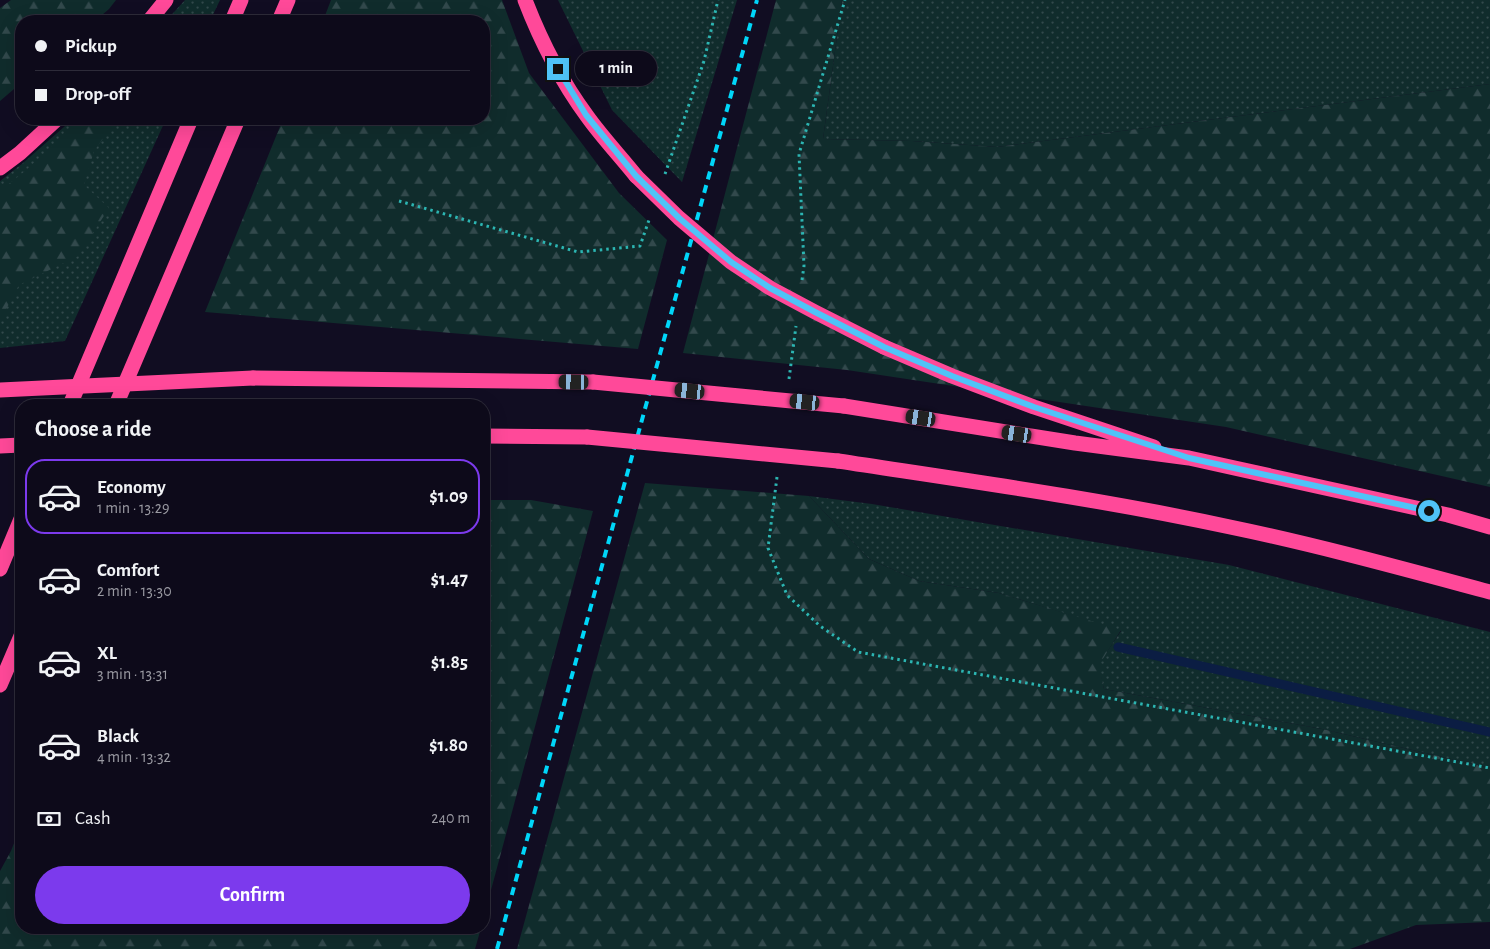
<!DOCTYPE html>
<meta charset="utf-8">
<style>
:root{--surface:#0d0a1a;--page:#161323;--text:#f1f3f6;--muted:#9a9aa2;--line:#2d2b39;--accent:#7c3aed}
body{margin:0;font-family:"Alegreya Sans",sans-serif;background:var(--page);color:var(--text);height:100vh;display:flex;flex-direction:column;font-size:19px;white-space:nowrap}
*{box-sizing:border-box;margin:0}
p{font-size:16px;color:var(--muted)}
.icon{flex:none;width:28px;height:28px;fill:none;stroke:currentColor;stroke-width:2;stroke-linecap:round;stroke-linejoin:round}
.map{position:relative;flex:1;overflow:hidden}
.panel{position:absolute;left:15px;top:399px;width:475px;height:535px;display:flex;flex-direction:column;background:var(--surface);border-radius:20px;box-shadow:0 5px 20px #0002,0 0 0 1px var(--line)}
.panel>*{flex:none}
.banner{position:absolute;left:15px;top:15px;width:475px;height:110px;border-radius:20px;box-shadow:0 5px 20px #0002,0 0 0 1px var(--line);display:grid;align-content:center;height:110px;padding:0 20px;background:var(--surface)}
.end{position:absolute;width:22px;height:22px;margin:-11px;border:6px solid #4fc3f7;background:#111;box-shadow:0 0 0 2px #111}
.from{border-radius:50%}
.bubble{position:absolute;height:35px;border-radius:18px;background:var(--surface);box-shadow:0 5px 20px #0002,0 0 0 1px var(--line);font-size:16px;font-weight:700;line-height:35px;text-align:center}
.car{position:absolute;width:15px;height:30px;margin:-15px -8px;border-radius:6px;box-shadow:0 0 4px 1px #0007;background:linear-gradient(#222 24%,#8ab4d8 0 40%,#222 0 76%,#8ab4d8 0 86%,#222 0)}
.banner b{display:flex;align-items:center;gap:18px;height:48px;font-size:19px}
.banner b+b{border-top:1px solid var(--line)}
.banner i{width:12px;height:12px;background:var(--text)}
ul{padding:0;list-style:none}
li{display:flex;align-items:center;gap:15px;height:75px;margin:0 10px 8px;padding:0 10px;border:2px solid transparent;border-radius:20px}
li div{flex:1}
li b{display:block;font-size:19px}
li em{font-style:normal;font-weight:700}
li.current{border-color:var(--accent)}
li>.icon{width:45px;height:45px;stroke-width:1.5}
h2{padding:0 20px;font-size:22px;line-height:60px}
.pay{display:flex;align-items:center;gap:12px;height:55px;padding:0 20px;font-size:19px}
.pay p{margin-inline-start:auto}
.action{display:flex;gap:10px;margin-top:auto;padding:10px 20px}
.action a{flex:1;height:58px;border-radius:30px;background:var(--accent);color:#fff;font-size:20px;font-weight:700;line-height:58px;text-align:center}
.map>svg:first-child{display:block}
</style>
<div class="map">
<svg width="1490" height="949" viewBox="0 0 1490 949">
<defs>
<pattern id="grass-dots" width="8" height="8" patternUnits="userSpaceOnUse" patternTransform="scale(1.25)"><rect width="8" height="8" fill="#102c2c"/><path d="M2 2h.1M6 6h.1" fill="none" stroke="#32494c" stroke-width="1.8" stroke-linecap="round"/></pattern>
<pattern id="forest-firs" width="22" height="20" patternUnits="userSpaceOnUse" patternTransform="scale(1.25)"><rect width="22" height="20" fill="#102c2c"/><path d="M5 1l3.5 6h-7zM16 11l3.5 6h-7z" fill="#32494c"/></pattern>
</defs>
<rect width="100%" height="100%" fill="#110d22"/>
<path fill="url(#grass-dots)" d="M185,0H220L210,21H166Z
M558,0H737L682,182L612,110Z
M842,0H1490V84L997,147L912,141L823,139Z
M73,119H166L65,341L0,348V181L23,163Z
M809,496L872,504L1229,565L1490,632V768L1322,729L1104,689L1098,665L1121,631L999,593L919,581L869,559Z"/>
<path fill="url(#forest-firs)" d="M11,0H116L109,9L95,21H21V83L0,101V8Z
M331,0H502L529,73L619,193L667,240L638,349L205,312L283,119H484V21H323Z
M776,0H842L823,139L912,141L997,147L1490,84V487L1226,427L847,370L683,353Z
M82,119H117L94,151L84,185L109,208L78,256L19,285L0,321V191L25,171Z
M645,483L809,496L869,559L919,581L999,593L1121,630L1099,665L1104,689L1322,729L1490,768V922L1416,925L1350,949H517Z
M484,500H531L593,511L484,916Z
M21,825V928H481L475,949H0V871L11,851Z"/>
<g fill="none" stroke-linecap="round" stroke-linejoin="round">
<path stroke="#0b1d43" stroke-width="9" d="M1118,647L1490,732"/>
<path stroke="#2cb5b2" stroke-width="3" stroke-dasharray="2.5 4" stroke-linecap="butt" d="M665,174L704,61L718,0
M399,201L578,252L640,246L649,220
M802,280L804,266L799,154L845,0
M789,379L796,326
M777,477L768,548L787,595L820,626L858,652L1490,768"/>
<path stroke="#ff4999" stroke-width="15" d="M525,0C540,39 562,82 587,116C602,137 620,156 636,176
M149,21L166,0
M232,21L241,0
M279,21L288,0
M0,168L20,153L57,119
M884,347L952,376L1034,407L1154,447
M253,378L593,382
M70,405L191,119
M116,405L238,119
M844,406L1075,443L1189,458L1448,515L1490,527
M484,436L587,437
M0,446L21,445
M838,461C969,481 1100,499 1230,527C1317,545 1404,569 1490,592
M0,569L21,519
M0,685L21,636"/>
<path stroke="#00d6f9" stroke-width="4" stroke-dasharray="8 6" stroke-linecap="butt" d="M497,949L757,0"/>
<path stroke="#ff4999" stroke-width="15" d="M636,176L679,218L731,262L770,288L815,312L884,347
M593,382L844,406
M0,390L253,378
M587,437L838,461"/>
</g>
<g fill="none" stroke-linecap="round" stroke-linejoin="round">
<path stroke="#4fc3f7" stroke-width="6" d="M558,69L586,115L636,176L679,218L731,262L770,288L815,312L884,347L952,376L1034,407L1189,458L1429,511"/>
</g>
</svg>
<i class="end from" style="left:1429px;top:511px"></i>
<i class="end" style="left:558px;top:69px"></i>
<div class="bubble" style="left:575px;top:51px;width:82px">1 min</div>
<i class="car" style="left:574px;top:382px;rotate:271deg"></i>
<i class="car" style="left:690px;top:391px;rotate:276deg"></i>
<i class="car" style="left:805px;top:402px;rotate:276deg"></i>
<i class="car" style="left:921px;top:418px;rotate:279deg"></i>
<i class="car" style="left:1017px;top:434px;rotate:279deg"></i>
<div class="banner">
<b><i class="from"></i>Pickup</b>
<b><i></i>Drop-off</b>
</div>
<section class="panel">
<h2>Choose a ride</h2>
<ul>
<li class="current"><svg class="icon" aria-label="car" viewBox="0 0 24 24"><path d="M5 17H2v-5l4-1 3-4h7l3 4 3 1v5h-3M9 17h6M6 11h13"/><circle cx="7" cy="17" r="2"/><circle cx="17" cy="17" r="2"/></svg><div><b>Economy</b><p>1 min · 13:29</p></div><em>$1.09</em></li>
<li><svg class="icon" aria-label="car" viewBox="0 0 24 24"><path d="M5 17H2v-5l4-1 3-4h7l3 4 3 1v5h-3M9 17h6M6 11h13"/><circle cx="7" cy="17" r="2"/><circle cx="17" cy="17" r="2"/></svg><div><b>Comfort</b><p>2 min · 13:30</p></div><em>$1.47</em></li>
<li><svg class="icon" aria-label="car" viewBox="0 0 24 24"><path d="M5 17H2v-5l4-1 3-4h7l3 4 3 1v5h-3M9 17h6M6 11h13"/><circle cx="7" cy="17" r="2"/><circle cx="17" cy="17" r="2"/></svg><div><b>XL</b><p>3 min · 13:31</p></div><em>$1.85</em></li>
<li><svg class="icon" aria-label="car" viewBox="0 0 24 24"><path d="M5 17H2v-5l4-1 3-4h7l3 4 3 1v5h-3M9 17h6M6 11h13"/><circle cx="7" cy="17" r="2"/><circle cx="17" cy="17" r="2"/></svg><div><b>Black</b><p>4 min · 13:32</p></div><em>$1.80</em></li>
</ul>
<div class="pay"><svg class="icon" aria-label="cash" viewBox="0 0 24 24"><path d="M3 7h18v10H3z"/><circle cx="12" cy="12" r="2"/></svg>Cash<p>240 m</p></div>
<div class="action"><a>Confirm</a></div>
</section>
</div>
